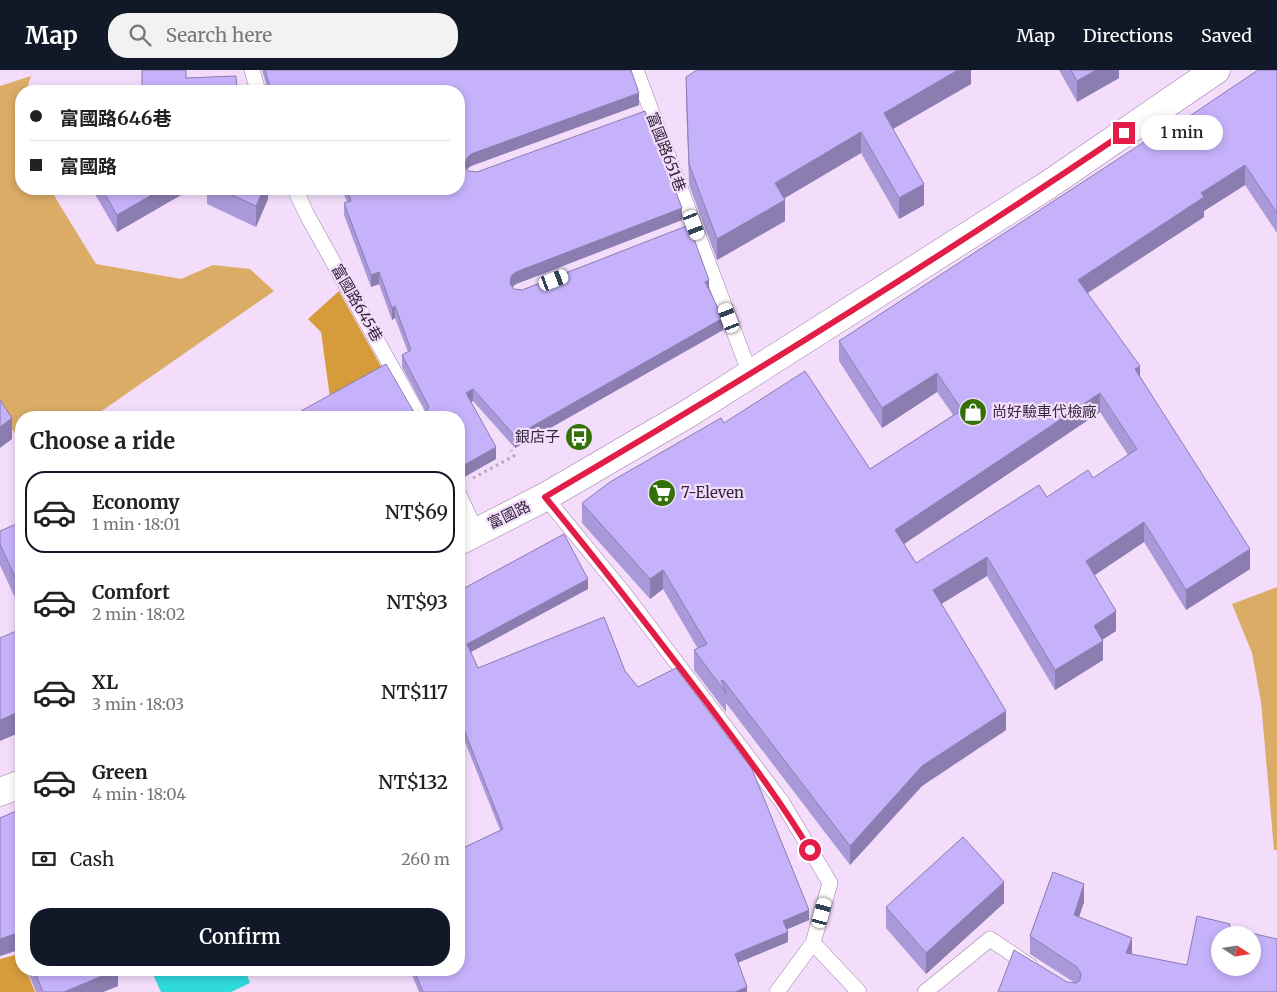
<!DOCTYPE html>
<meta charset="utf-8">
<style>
:root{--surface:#fff;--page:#f2f2f2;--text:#222;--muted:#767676;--line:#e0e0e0;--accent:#111827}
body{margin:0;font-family:Merriweather,"Noto Sans TC",serif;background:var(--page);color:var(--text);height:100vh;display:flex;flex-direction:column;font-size:19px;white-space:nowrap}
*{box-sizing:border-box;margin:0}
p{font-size:16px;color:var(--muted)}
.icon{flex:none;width:28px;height:28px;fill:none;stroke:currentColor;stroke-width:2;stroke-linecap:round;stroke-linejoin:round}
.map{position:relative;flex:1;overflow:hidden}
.drawer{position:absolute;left:15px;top:341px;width:450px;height:565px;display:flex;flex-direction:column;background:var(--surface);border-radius:20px;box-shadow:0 2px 8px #0003}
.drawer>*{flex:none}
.banner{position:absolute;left:15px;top:15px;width:450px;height:110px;border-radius:20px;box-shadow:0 2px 8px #0003;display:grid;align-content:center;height:110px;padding:0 15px;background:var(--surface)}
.needle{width:32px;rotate:102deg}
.tools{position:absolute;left:1211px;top:856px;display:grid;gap:10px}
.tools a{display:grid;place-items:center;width:50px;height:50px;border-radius:50%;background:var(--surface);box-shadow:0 2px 8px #0003;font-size:25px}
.end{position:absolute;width:22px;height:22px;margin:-11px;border:6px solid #e11d48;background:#fff;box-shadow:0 0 0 2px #fff}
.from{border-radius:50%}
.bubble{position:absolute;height:35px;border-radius:18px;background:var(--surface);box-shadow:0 2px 8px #0003;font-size:16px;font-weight:600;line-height:35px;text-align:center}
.car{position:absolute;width:15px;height:30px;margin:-15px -8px;border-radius:6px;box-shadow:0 0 4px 1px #0007;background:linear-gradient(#fff 24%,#345 0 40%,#fff 0 76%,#345 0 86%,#fff 0)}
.banner b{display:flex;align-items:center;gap:18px;height:48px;font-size:19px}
.banner b+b{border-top:1px solid var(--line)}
.banner i{width:12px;height:12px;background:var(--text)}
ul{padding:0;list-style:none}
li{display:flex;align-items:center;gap:15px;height:82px;margin:0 10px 8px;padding:0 5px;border:2px solid transparent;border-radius:20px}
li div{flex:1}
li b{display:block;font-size:19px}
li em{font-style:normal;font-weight:600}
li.on{border-color:var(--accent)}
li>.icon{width:45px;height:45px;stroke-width:1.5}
h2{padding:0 15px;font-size:22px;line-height:60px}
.pay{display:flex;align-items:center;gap:12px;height:55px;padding:0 15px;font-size:19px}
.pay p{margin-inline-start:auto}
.cta{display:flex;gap:10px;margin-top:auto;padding:10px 15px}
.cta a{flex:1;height:58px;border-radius:20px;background:var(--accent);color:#fff;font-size:20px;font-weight:600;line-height:58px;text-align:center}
header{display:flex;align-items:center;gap:30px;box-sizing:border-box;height:70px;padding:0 25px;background:var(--accent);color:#fff}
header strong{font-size:24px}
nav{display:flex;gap:28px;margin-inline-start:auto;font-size:18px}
.search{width:350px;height:45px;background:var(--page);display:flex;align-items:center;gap:12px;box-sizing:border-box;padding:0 18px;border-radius:20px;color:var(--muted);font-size:19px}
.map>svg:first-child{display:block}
</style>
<header>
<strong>Map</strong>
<div class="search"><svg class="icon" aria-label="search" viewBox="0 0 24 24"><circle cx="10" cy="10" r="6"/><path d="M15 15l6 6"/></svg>Search here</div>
<nav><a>Map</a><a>Directions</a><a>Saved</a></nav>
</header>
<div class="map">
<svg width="1277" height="922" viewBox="0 0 1277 922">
<rect width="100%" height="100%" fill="#f3ddfb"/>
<path fill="#daac66" d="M31,6L26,21H21L19,45L21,52V119H50L96,194L181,209L213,195L250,199L274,221L93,347L21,348V365H16L0,340V16Z
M1277,517V780H1274L1261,632L1252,583L1232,534Z"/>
<path fill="#d69c3c" d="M339,221L383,300L330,328L321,262L308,249Z
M19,884L21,900H26L35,922H0V889Z"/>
<path fill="#2fd9dc" d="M151,900H245L250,913L231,922H161Z"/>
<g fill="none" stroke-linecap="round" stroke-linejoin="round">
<g stroke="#9e7cab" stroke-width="16">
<path id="service" d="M252,0L258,21
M636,0L750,304
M295,119L307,145L420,348
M459,425L476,461
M545,427L623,522L782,732L830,813L813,873L777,922
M813,873L859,922
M925,922L990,869L1030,896"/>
</g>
<g stroke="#9e7cab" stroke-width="29">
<path id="tertiary" d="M459,471L545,427L689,343L1048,115L1216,0
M0,722L21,714"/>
</g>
<path stroke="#b6a3be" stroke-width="3" stroke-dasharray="2.5 4" stroke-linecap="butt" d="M473,408L514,386L511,380"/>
<use href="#service" stroke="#fff" stroke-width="15"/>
<use href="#tertiary" stroke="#fff" stroke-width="28"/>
</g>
<path fill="#aa99d8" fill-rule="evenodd" d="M262,0H631L639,35L471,96L467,99L468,101L682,150L516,214L512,217L514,219L522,220H709L723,260L515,378L473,331L471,332L496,389L459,410V348H301V341L424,345L426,342L402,297V285L408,282L395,248L392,250L379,214L371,217L344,145V133L347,132L342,119H459V21H268Z
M971,0V14L893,59L924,135L899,149L861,83L784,128L785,151L717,190L689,115L686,28V7Z
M1059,0H1119V8L1077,32Z
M1277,0V163L1245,115L1204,141V147L1088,223L1140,306L1250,499L1186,540L1144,472L1094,505L1116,561L1102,570L1103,590L1055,620L987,506L941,534L1006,660L922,716L850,795L726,633V642L694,600V580L698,579L663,519L650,529L582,453V433L724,353L870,399L953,345L937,322L882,358L839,291V271L1163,64ZM1100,342L1128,385L1093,408L1047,427L916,493L904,474Z
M92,119H181V125L117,162Z
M207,119H268V129L256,157L207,134Z
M21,409V432L20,431V410Z
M21,452V541L0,495V461Z
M588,519L471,582L478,598L625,601L809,850L787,859L788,872L738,892L747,922H419L410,900H459V780L500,760L459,657V521Z
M21,739V886L18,880L0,886V748Z
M1053,802L1084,814V832L1079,847L1132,868V884L1187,895L1197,846L1230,854V858L1277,869V922H998L1014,880L1067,912L1075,913L1030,884V866ZM1220,865H1252V898H1220Z
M1004,833L926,904L886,858V837Z
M27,900H118V916L103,922H36Z"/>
<path fill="#8b7db0" d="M958,0H971V14L884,64V43Z
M1096,0H1119V8L1077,32V11Z
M639,23V35L471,96L467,99L465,96L467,88L471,84Z
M861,62V83L775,134V113Z
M1245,95V115L1204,141V147L1078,229V210L1201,123Z
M924,114V135L899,149V128Z
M162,119H181V125L117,162V145Z
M264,119H268V129L256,157V136Z
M785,130V151L717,190V169Z
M682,138V150L516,214L511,218L510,214L511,206L516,202Z
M379,202V214L371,217V205Z
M709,210V222L705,212Z
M395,236V248L392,250V238Z
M723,248V260L515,378V366Z
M1140,296V316L1135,299Z
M937,303V322L882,358V338Z
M473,319V331L466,335V323Z
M1100,323V342L895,480V460Z
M12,348V369L0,378V357Z
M496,377V389L459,410V398Z
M1144,452V472L1086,511V491Z
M1250,479V499L1186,540V520Z
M987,487V506L933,539V520Z
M663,500V519L650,529V509Z
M588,509V519L467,584V574Z
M1116,541V561L1094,575V556Z
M1103,571V590L1055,620V600Z
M21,641V662L0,671V650Z
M1006,641V660L922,716L850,795V776L922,696Z
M1004,812V833L926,904V883Z
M1084,814V832L1074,862V845Z
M809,840V850L783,861V851Z
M788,862V872L735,894V884Z
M18,863V880L0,886V869Z
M1132,868V886L1126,883Z
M116,900H118V916L103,922H64Z
M747,917V922H735Z"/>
<path fill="#c6b2fb" stroke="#8b7db0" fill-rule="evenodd" d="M142,0H186V8L236,6L237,21H142Z
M265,0H631L639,23L471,84L467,88L465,96L468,101L477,102L645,41L682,138L516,202L511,206L510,214L514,219L522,220L689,155L709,210L705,212L723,248L515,366L473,319L466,323L496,377L459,398V348H304L301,341L386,294L415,344L424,345L429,337L402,285L411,280L395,236L392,238L379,202L371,205L344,133L351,131L347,119H459V21H271Z
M697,0H958L884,43L924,114L899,128L861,62L775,113L785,130L717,169L689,94L686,7Z
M1071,0H1096L1077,11Z
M1258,0H1277V143L1245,95L1201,123L1204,127L1078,210L1140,296L1135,299L1250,479L1186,520L1144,452L1086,491L1116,541L1094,556L1103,571L1055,600L987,487L933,520L1006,641L922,696L850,776L723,610L721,611L726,623L694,580L707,574L663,500L650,509L582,433L610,412L721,348L724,353L805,301L870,399L962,340L937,303L882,338L839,271L1161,61L1163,64ZM1100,323L1137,379L1093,408L1088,400L1047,427L1039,415L916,493L895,460Z
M102,119H162L117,145Z
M219,119H264L256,136Z
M0,330L12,348L0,357Z
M21,452V520L0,474V461Z
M564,464L588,509L467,574L478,598L604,547L625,601L638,617L676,598L752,699L809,840L783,851L788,862L735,884L747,917L735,922H423L414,900H459V807L462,806L459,799V780L503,759L459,647V521Z
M21,559V641L0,650V568Z
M21,739V870L18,863L0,869V748Z
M963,767L1004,812L926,883L886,837Z
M1053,802L1084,814L1074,845L1132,868L1126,883L1187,895L1197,846L1230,854L1229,858L1277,869V922H998L1014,880L1067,912L1076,913L1080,910L1081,904L1077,897L1030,866ZM1220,865H1252V898H1220Z
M34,900H116L64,922H43Z"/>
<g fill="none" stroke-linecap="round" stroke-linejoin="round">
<path stroke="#e11d48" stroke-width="6" d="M810,780C780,730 745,684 710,637C656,566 602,496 545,427C741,312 935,191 1124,63"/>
</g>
<defs>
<g id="shop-disc" transform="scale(1.4375)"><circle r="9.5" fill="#337107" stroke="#f3ddfb"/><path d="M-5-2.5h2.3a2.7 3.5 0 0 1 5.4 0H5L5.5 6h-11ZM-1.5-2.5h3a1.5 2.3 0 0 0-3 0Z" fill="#fff"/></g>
<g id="bus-disc" transform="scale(1.4375)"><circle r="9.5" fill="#337107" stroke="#f3ddfb"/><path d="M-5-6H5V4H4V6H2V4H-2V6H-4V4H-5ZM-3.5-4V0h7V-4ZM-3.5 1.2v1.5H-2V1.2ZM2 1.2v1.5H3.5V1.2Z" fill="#fff"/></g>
<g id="supermarket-disc" transform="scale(1.4375)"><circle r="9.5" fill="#337107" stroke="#f3ddfb"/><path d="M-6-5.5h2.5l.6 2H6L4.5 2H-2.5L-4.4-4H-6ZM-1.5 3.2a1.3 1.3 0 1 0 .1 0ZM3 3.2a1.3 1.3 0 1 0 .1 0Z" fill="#fff"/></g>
</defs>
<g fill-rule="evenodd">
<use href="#shop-disc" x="973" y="342"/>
<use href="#bus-disc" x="579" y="367"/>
<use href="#supermarket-disc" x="662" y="423"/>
</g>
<g text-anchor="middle" stroke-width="4.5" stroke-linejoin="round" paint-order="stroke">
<g font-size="15" fill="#35273b" stroke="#f3ddfb">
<text transform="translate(666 82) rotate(69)" y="5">富國路651巷</text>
<text transform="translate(357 233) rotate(60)" y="5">富國路645巷</text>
<text transform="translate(509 445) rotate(-26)" y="5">富國路</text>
</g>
<g font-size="15" fill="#35273b" stroke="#f3ddfb" text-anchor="start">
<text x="992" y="347">尚好驗車代檢廠</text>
<text x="560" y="372" text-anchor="end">銀店子</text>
<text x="681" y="428">7-Eleven</text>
</g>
</g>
</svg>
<div class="tools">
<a><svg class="needle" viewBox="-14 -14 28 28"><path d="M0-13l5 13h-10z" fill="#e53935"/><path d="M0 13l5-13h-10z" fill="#767676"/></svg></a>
</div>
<i class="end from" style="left:810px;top:780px"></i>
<i class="end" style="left:1124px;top:63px"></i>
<div class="bubble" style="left:1141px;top:45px;width:82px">1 min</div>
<i class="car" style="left:694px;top:155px;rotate:159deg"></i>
<i class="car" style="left:554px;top:210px;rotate:69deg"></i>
<i class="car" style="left:729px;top:248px;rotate:339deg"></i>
<i class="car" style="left:822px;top:843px;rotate:15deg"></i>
<div class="banner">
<b><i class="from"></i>富國路646巷</b>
<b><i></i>富國路</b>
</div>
<section class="drawer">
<h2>Choose a ride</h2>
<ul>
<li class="on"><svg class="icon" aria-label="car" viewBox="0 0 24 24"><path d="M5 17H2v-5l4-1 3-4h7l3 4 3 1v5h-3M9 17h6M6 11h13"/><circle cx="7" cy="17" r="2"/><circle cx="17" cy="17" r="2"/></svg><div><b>Economy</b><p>1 min · 18:01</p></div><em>NT$69</em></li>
<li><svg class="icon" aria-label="car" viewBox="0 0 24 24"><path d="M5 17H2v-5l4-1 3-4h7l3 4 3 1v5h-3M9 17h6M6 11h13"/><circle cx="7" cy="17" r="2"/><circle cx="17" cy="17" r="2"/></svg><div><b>Comfort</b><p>2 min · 18:02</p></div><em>NT$93</em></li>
<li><svg class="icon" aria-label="car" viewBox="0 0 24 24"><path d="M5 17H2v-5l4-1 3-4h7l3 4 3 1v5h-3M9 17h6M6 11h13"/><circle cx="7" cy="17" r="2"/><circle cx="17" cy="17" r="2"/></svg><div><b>XL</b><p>3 min · 18:03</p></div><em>NT$117</em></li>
<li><svg class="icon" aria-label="car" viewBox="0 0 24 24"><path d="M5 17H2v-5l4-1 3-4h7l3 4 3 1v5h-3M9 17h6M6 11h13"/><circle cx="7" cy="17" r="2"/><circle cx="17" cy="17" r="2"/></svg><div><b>Green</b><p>4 min · 18:04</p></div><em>NT$132</em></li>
</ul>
<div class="pay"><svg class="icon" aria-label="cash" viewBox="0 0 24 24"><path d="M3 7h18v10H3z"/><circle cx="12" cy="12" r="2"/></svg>Cash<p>260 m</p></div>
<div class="cta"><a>Confirm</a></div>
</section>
</div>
